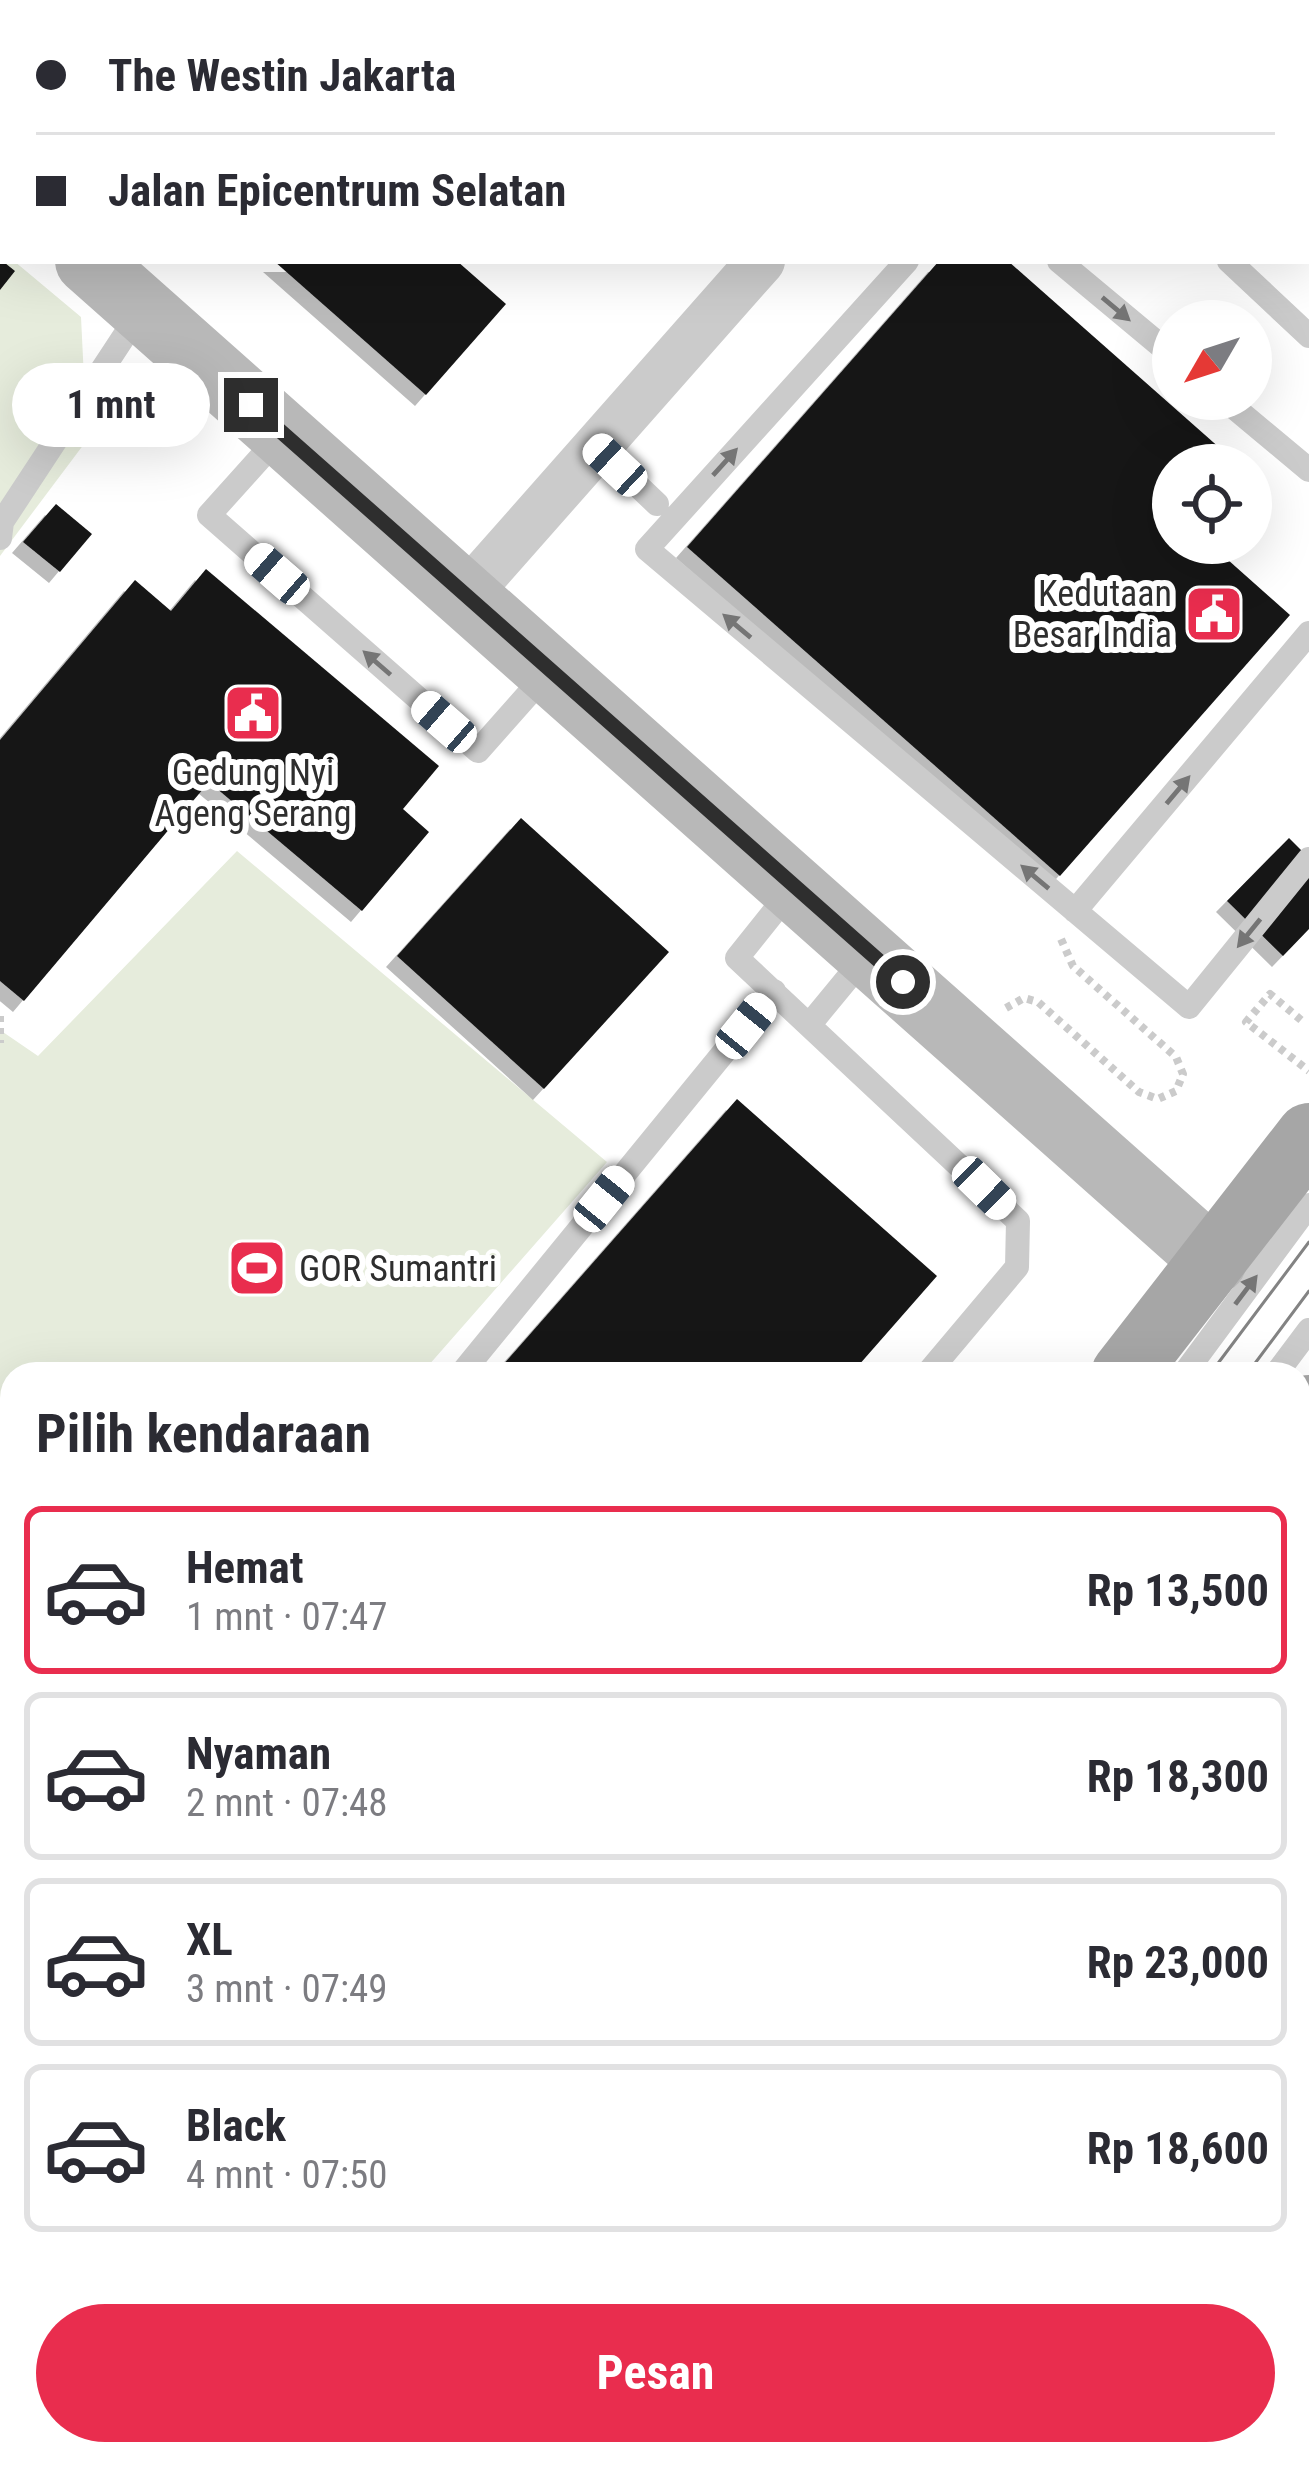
<!DOCTYPE html>
<html lang="id">
<meta charset="utf-8">
<style>
:root{--surface:#fff;--page:#f7f7f7;--text:#2b2b33;--muted:#7c7c81;--line:#e1e1e2;--accent:#e92d4e}
body{margin:0;font-family:"Roboto Condensed",sans-serif;background:var(--page);color:var(--text);height:100vh;display:flex;flex-direction:column;font-size:45px;white-space:nowrap}
*{box-sizing:border-box;margin:0}
p{font-size:39px;color:var(--muted)}
.icon{flex:none;width:66px;height:66px;fill:none;stroke:currentColor;stroke-width:2;stroke-linecap:round;stroke-linejoin:round}
.map{position:relative;flex:1;overflow:hidden}
.details{position:absolute;left:0px;top:1362px;width:1311px;height:1104px;display:flex;flex-direction:column;background:var(--surface);border-radius:36px 36px 0 0;box-shadow:0 12px 48px #0002}
.details>*{flex:none}
.hud{position:absolute;left:0px;top:0px;width:1311px;height:264px;box-shadow:0 12px 48px #0002;display:grid;align-content:center;height:264px;padding:0 36px;background:var(--surface)}
.needle{width:78px;rotate:231deg}
.tools{position:absolute;left:1152px;top:300px;display:grid;gap:24px}
.tools a{display:grid;place-items:center;width:120px;height:120px;border-radius:50%;background:var(--surface);box-shadow:0 12px 48px #0002;font-size:60px}
.end{position:absolute;width:54px;height:54px;margin:-27px;border:15px solid #2e2e2e;background:#fff;box-shadow:0 0 0 6px #fff}
.from{border-radius:50%}
.bubble{position:absolute;height:84px;border-radius:42px;background:var(--surface);box-shadow:0 12px 48px #0002;font-size:39px;font-weight:700;line-height:84px;text-align:center}
.car{position:absolute;width:36px;height:72px;margin:-36px -18px;border-radius:15px;box-shadow:0 0 9px 3px #0007;background:linear-gradient(#fff 24%,#345 0 40%,#fff 0 76%,#345 0 86%,#fff 0)}
.hud b{display:flex;align-items:center;gap:42px;height:114px;font-size:45px}
.hud b+b{border-top:3px solid var(--line)}
.hud i{width:30px;height:30px;background:var(--text)}
ul{padding:0;list-style:none}
li{display:flex;align-items:center;gap:36px;height:168px;margin:0 24px 18px;padding:0 12px;border:6px solid var(--line);border-radius:18px}
li div{flex:1}
li b{display:block;font-size:45px}
li em{font-style:normal;font-weight:700}
li.on{border-color:var(--accent)}
li>.icon{width:108px;height:108px;stroke-width:1.5}
h2{padding:0 36px;font-size:54px;line-height:144px}
.action{display:flex;gap:24px;margin-top:auto;padding:24px 36px}
.action a{flex:1;height:138px;border-radius:72px;background:var(--accent);color:#fff;font-size:48px;font-weight:700;line-height:138px;text-align:center}
.map>svg:first-child{display:block}
</style>
<div class="map">
<svg width="1309" height="2466" viewBox="0 0 1309 2466">
<defs>
<filter id="shadow"><feDropShadow dx="-11" dy="11" stdDeviation="0" flood-color="#0004"/></filter>
</defs>
<rect width="100%" height="100%" fill="#fff"/>
<path fill="#e6ecdc" d="M0,250L3,261H14L81,317L87,440L0,556Z
M237,851L607,1162L421,1374H12V1663L0,1653V1030L38,1056Z"/>
<path fill="#151515" filter="url(#shadow)" d="M0,259L15,271L0,290Z
M274,261H457L506,304L426,395Z
M939,261H1008L1239,465H1173V543H1209L1290,615L1060,876L687,547Z
M56,504L92,534L60,572L23,542Z
M206,569L439,766L403,809L429,832L362,911L209,782L24,1001L0,981V740L135,580L171,611Z
M521,818L669,952L544,1089L397,956Z
M1289,838L1309,858V929L1283,956L1227,901Z
M737,1099L937,1276L851,1374H495Z
M1309,1661V1708L1299,1700V1675Z
M0,1809L12,1820V2454L3,2466Z
M1299,1881L1309,1889L1306,2277L1299,2272Z
M1309,2390V2466H1257L1265,2454H1299V2405Z
M328,2454H481L472,2466H319Z
M681,2454H684L700,2466H672Z
M790,2454H892L882,2466H780Z"/>
<g fill="none" stroke-linecap="round" stroke-linejoin="round">
<path stroke="#cbcbcb" stroke-width="8" stroke-dasharray="6 6" stroke-linecap="butt" d="M1006,1008L1024,998L1038,1002L1139,1092L1158,1099L1176,1091L1183,1074L1176,1057L1073,966L1061,939
M0,1016V1043
M1301,1020L1270,994L1246,1022L1309,1071
M9,2458L17,2466"/>
<path stroke="#cbcbcb" stroke-width="24" d="M907,261L647,549L1189,1007L1309,859
M1059,261L1173,356
M1229,261L1309,336
M1224,399L1309,470
M281,435L209,515L478,751L548,672
M598,448L657,504
M0,538L2,522L140,312
M793,888L737,958L1018,1221L1017,1267L927,1374
M1075,911L1309,633
M810,1024L866,956
M461,1374L774,991
M1184,1374L1309,1205
M1276,1374L1309,1330
M1299,1656L1309,1643
M0,1739L12,1750
M1299,1797L1309,1806
M1299,2341L1309,2327
M62,2466L73,2454
M351,2466L360,2454
M449,2466L458,2454
M638,2466L647,2454
M1207,2466L1216,2454"/>
<path stroke="#cbcbcb" stroke-width="48" d="M32,3L44,0
M282,3L285,0
M982,3L984,0
M466,595L761,261"/>
<path stroke="#b8b8b8" stroke-width="66" d="M0,203L3,205
M88,261L1214,1261"/>
<path stroke="#a6a6a6" stroke-width="66" d="M1124,1374L1309,1136
M1299,1421L1309,1408
M289,2466L298,2454
M501,2466L510,2454"/>
<path stroke="#838383" stroke-width="3" d="M1210,1374L1309,1242
M1247,1374L1309,1291
M385,2466L394,2454
M426,2466L435,2454"/>
</g>
<defs><path id="oneway-solid" d="M-6-.8H1V-3.2L6.5 0L1 3.2V.8H-6Z" transform="scale(3)"/></defs>
<g fill="#757575">
<use href="#oneway-solid" transform="translate(1116 309) rotate(40)"/>
<use href="#oneway-solid" transform="translate(725 462) rotate(-48)"/>
<use href="#oneway-solid" transform="translate(737 626) rotate(-140)"/>
<use href="#oneway-solid" transform="translate(377 663) rotate(-139)"/>
<use href="#oneway-solid" transform="translate(1178 790) rotate(-50)"/>
<use href="#oneway-solid" transform="translate(1035 877) rotate(-140)"/>
<use href="#oneway-solid" transform="translate(1249 933) rotate(129)"/>
<use href="#oneway-solid" transform="translate(1246 1290) rotate(-53)"/>
</g>
<g fill="none" stroke-linecap="round" stroke-linejoin="round">
<path stroke="#2e2e2e" stroke-width="15" d="M251,405L903,982"/>
</g>
<defs>
<g id="civic-square" transform="scale(3)"><rect x="-9" y="-9" width="18" height="18" rx="4" fill="#e92d4e" stroke="#fff"/><path d="M-.6-6.5H3V-4.5H.6V-3L4-1V1h2V6H-6V1h2V-1L-.6-3ZM-1.2 2.5V6h2.4V2.5Z" fill="#fff"/></g>
<g id="stadium-square" transform="scale(3)"><rect x="-9" y="-9" width="18" height="18" rx="4" fill="#e92d4e" stroke="#fff"/><path d="M0-5a6.5 5 0 1 0 0 10a6.5 5 0 1 0 0-10ZM-3.5-1.8h7v3.6h-7Z" fill="#fff"/></g>
</defs>
<g fill-rule="evenodd">
<use href="#civic-square" x="1214" y="614"/>
<use href="#civic-square" x="253" y="713"/>
<use href="#stadium-square" x="257" y="1268"/>
</g>
<g text-anchor="middle" stroke-width="12" stroke-linejoin="round" paint-order="stroke">
<g font-size="36" fill="#2e2e2e" stroke="#fff" text-anchor="end">
<text x="1172" y="606">Kedutaan<tspan x="1172" dy="41">Besar India</tspan></text>
<text x="253" y="785" text-anchor="middle">Gedung Nyi<tspan x="253" dy="41">Ageng Serang</tspan></text>
<text x="299" y="1281" text-anchor="start">GOR Sumantri</text>
</g>
</g>
</svg>
<div class="tools">
<a><svg class="needle" viewBox="-14 -14 28 28"><path d="M0-13l5 13h-10z" fill="#e53935"/><path d="M0 13l5-13h-10z" fill="#7c7c81"/></svg></a>
<a><svg class="icon" aria-label="locate" viewBox="0 0 24 24"><circle cx="12" cy="12" r="6"/><path d="M12 2v4M12 18v4M2 12h4M18 12h4"/></svg></a>
</div>
<i class="end from" style="left:903px;top:982px"></i>
<i class="end" style="left:251px;top:405px"></i>
<div class="bubble" style="left:12px;top:363px;width:198px">1 mnt</div>
<i class="car" style="left:615px;top:465px;rotate:313deg"></i>
<i class="car" style="left:277px;top:574px;rotate:311deg"></i>
<i class="car" style="left:444px;top:722px;rotate:311deg"></i>
<i class="car" style="left:746px;top:1026px;rotate:39deg"></i>
<i class="car" style="left:984px;top:1188px;rotate:134deg"></i>
<i class="car" style="left:604px;top:1199px;rotate:39deg"></i>
<div class="hud">
<b><i class="from"></i>The Westin Jakarta</b>
<b><i></i>Jalan Epicentrum Selatan</b>
</div>
<section class="details">
<h2>Pilih kendaraan</h2>
<ul>
<li class="on"><svg class="icon" aria-label="car" viewBox="0 0 24 24"><path d="M5 17H2v-5l4-1 3-4h7l3 4 3 1v5h-3M9 17h6M6 11h13"/><circle cx="7" cy="17" r="2"/><circle cx="17" cy="17" r="2"/></svg><div><b>Hemat</b><p>1 mnt · 07:47</p></div><em>Rp 13,500</em></li>
<li><svg class="icon" aria-label="car" viewBox="0 0 24 24"><path d="M5 17H2v-5l4-1 3-4h7l3 4 3 1v5h-3M9 17h6M6 11h13"/><circle cx="7" cy="17" r="2"/><circle cx="17" cy="17" r="2"/></svg><div><b>Nyaman</b><p>2 mnt · 07:48</p></div><em>Rp 18,300</em></li>
<li><svg class="icon" aria-label="car" viewBox="0 0 24 24"><path d="M5 17H2v-5l4-1 3-4h7l3 4 3 1v5h-3M9 17h6M6 11h13"/><circle cx="7" cy="17" r="2"/><circle cx="17" cy="17" r="2"/></svg><div><b>XL</b><p>3 mnt · 07:49</p></div><em>Rp 23,000</em></li>
<li><svg class="icon" aria-label="car" viewBox="0 0 24 24"><path d="M5 17H2v-5l4-1 3-4h7l3 4 3 1v5h-3M9 17h6M6 11h13"/><circle cx="7" cy="17" r="2"/><circle cx="17" cy="17" r="2"/></svg><div><b>Black</b><p>4 mnt · 07:50</p></div><em>Rp 18,600</em></li>
</ul>
<div class="action"><a>Pesan</a></div>
</section>
</div>
